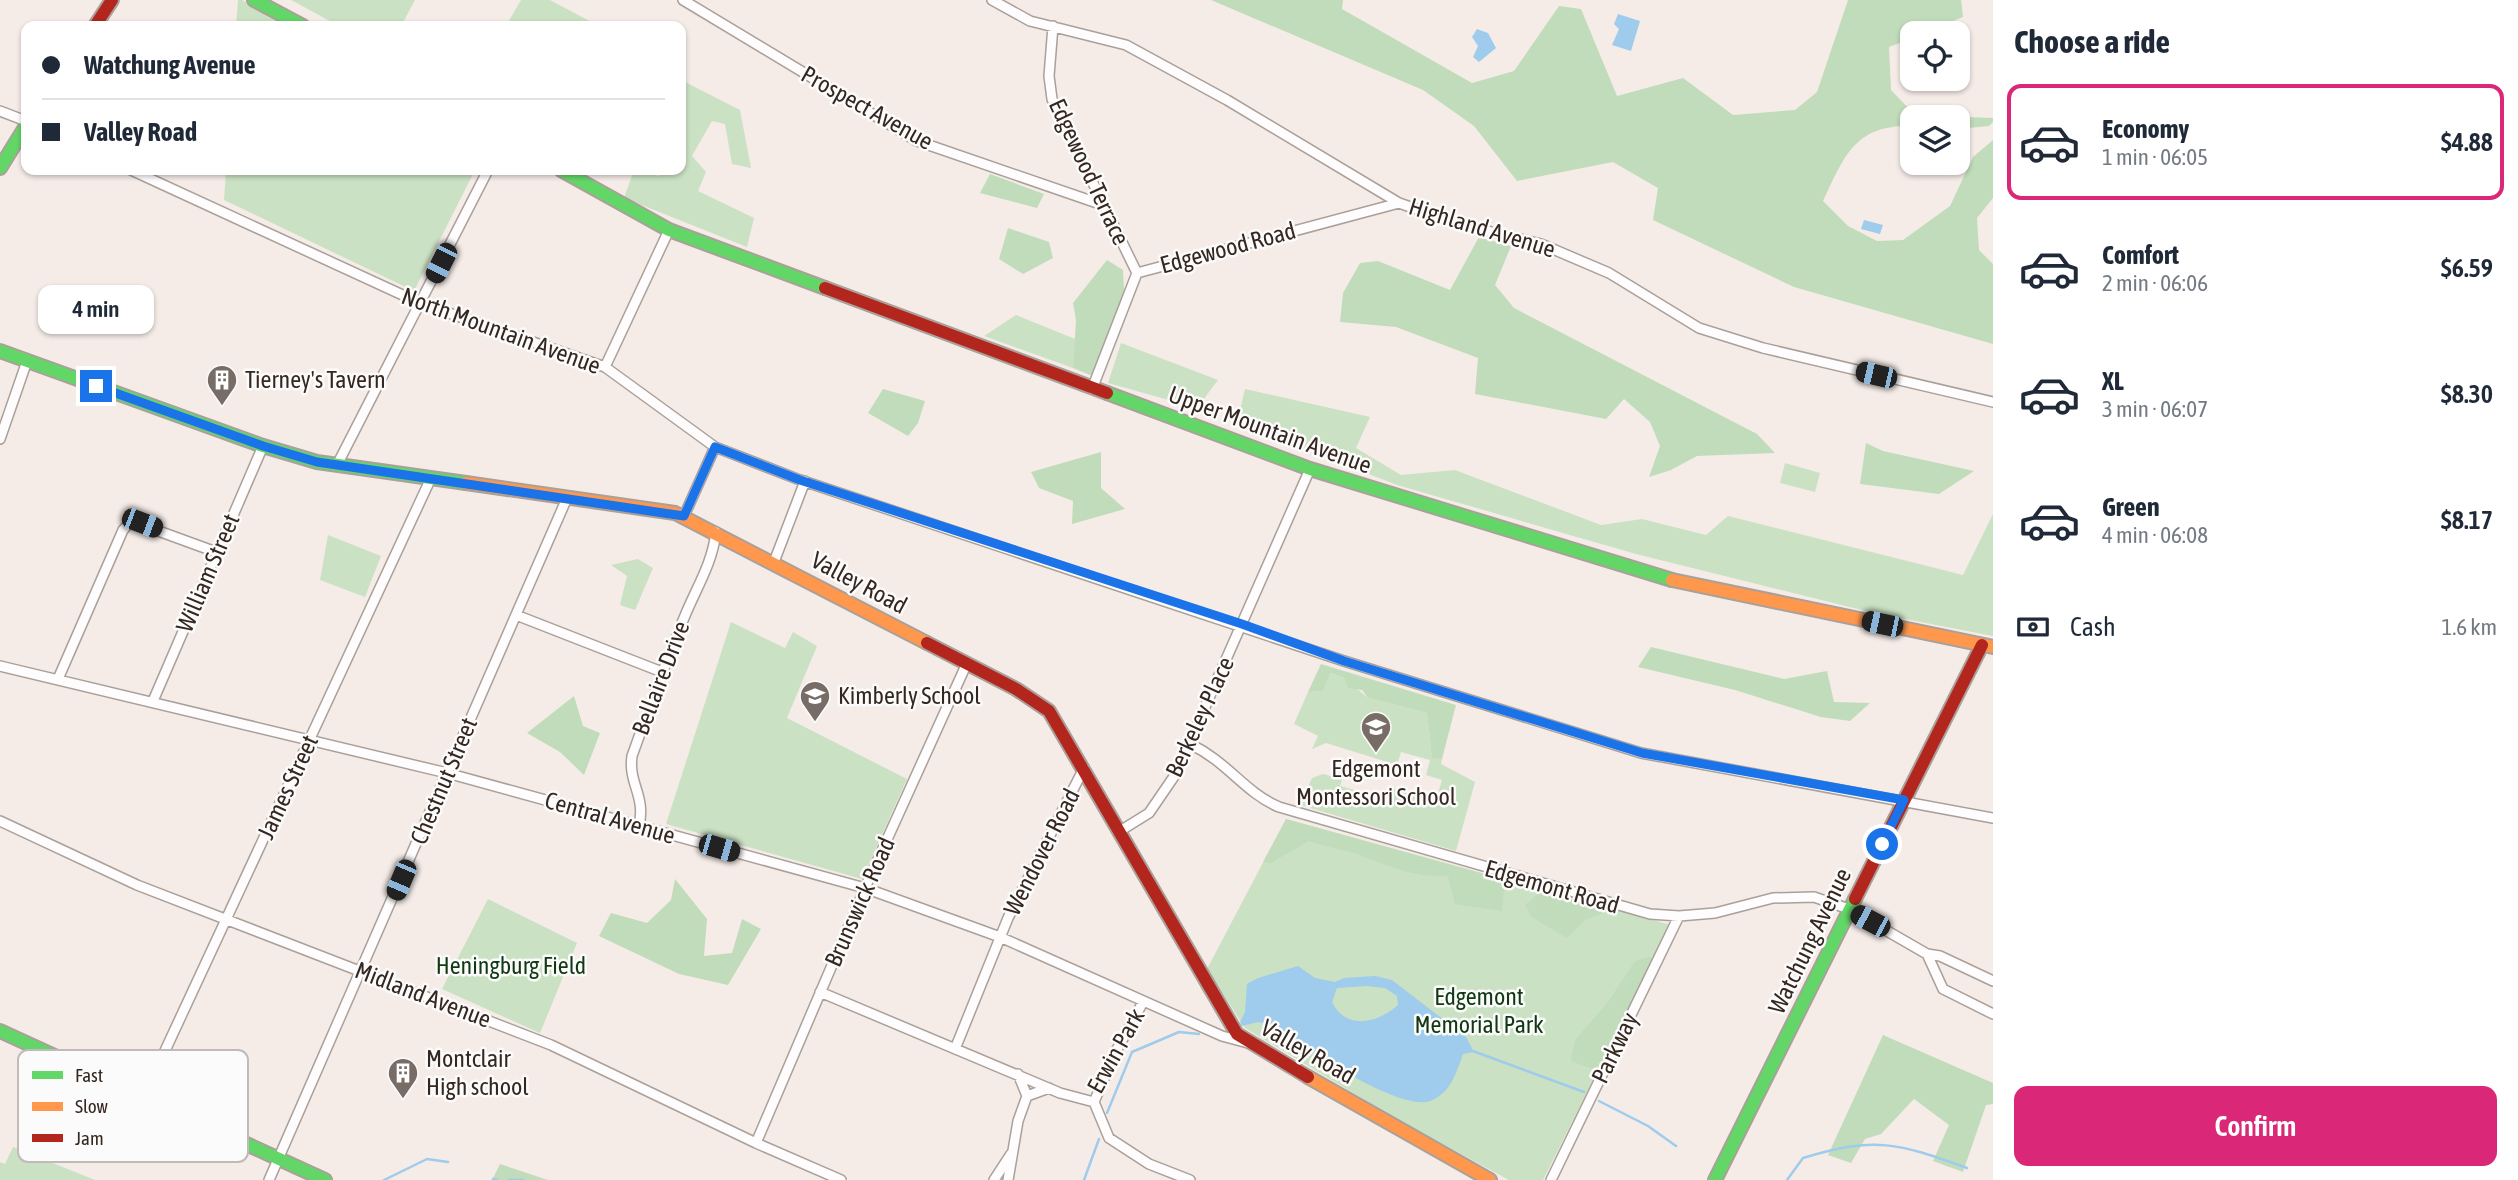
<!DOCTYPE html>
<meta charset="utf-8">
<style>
:root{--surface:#fff;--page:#f6f6f7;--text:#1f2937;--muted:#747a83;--line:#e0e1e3;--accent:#db2777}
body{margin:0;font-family:"Asap Condensed",sans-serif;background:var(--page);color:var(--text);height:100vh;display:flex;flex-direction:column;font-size:26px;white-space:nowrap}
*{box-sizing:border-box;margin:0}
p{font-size:23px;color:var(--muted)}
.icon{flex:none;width:38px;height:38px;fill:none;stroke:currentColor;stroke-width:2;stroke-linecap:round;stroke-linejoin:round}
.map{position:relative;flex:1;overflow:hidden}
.side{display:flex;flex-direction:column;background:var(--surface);width:525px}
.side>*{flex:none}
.top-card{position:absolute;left:21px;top:21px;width:665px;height:154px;border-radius:14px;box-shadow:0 2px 5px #0004;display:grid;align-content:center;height:154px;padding:0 21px;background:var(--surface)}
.buttons{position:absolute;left:1900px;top:21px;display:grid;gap:14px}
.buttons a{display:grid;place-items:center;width:70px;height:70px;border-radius:14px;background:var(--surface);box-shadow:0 2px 5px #0004;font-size:35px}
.end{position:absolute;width:32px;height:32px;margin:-16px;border:9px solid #1a73e8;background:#fff;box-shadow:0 0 0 4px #fff}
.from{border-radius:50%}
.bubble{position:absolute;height:49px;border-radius:14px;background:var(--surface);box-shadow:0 2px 5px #0004;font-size:23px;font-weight:600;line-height:49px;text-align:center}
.car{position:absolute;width:21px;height:42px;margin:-21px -10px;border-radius:9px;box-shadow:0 0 5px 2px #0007;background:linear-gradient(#222 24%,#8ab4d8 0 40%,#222 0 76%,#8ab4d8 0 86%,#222 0)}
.top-card b{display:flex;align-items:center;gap:24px;height:66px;font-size:26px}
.top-card b+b{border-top:2px solid var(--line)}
.top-card i{width:18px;height:18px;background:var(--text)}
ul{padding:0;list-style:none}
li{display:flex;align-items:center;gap:21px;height:116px;margin:0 14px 10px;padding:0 7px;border:4px solid transparent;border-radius:14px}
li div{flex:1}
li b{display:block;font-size:26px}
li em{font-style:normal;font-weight:600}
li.on{border-color:var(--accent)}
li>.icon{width:63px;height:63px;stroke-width:1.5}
h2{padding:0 21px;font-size:32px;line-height:84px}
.pay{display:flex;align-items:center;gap:18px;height:77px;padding:0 21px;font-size:26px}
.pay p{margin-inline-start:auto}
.button{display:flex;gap:14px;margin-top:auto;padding:14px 21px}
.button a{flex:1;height:80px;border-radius:14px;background:var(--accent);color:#fff;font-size:28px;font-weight:600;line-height:80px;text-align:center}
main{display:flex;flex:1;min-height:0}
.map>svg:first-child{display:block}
</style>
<main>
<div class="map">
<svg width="1993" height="1180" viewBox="0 0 1993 1180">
<rect width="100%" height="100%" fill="#f5ece8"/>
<path fill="#cae1c3" d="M238,0H242L290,26H236Z
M291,0H415L401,26H339Z
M521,0H550L599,26H506Z
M681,80L740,110L751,168L732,164L725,124L712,121L692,156L706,172L698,191L754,218L747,247L624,198L634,170L659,176L664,170H681Z
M226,170H475L414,291L224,200Z
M1016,315L1075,339L1073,368L984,336Z
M1121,343L1218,380L1197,408L1108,383Z
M1245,389L1370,417L1356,448L1401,475L1455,470L1601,525L1642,519L1706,535L1728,516L1963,575L1993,514V636L1874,613L1636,554L1397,485L1237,423Z
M1785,463L1820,473L1815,492L1780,483Z
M328,535L381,556L365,597L320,580Z
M638,559L653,568L635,610L620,605L627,576L611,565Z
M731,622L785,648L793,632L817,646L787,718L907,779L862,879L666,824Z
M1329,673L1344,678L1368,698L1427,713L1432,757L1442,759L1441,764L1475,782L1456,851L1300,805L1312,778L1323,774L1342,779L1340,786L1387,799L1391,788L1436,800L1442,780L1426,775L1430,760L1401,752L1397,765L1326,743L1312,749L1318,736L1294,724L1308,692L1323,691Z
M1286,819L1671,925L1543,1180H1509L1398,1120L1245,1028L1207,969Z
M488,899L577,943L540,1033L442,989Z
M13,1147L95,1180H0V1162L5,1164Z"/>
<path fill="#c1dcba" d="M1211,0H1343L1342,9L1472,83L1514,71L1559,6L1581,9L1617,96L1683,78L1733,115L1795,110L1817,92L1848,0H1961L1963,17L1923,33H1913V38L1889,47L1891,90L1915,115L1993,118V122L1989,126L1958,129V117H1913V126C1855,124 1845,155 1823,201L1848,226L1877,241L1903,240L1950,206L1973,157L1993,140V198L1977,218L1979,250L1993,264V344L1794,287L1653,220L1658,188L1613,162L1517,181L1474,126L1423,90Z
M990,174L1044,194L1037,208L980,193Z
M1008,228L1049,242L1053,258L1023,274L999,259Z
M1479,237L1511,246L1495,285L1514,308L1757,434L1775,453L1697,456L1671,470L1649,477L1660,446L1650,422L1624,399L1606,419L1475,394L1478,358L1396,327L1340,322L1343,293L1360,263L1378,261L1450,290Z
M1107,260L1123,270L1124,290L1095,377L1073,368L1076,320L1073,303Z
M883,389L925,401L918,423L908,436L868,413Z
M1866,443L1883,451L1974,471L1939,494L1860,484Z
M1101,452V488L1125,509L1072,524L1073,501L1039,488L1031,472Z
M1651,647L1784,679L1827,671L1834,702L1870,703L1850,721L1821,717L1735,690L1638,667Z
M1321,664L1456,705L1442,759L1432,758L1427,713L1368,698L1362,690L1348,688L1344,678L1330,673L1323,691L1308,692Z
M574,696L583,726L600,733L584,775L560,752L527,733Z
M1286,819L1505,880L1502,911L1455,904L1448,876C1415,878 1392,867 1362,856C1345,849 1326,847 1308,841C1296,850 1284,854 1272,863L1263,862Z
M675,879L707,919L704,956L732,953L742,919L761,929L728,985L679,974L599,936L611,913L647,923L671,900Z
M1543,890L1613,909L1585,920L1567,938L1532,917L1525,905Z
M1648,957L1654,959L1598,1071L1571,1061L1575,1040L1608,1002L1635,961Z
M1883,1035L1993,1083V1104L1986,1105L1963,1172L1933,1161L1949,1125L1914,1099L1881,1134L1865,1139L1851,1163L1828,1155Z
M500,1164L548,1180H492Z"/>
<path fill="#9fcbec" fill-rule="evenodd" d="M1618,14L1640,21L1631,51L1612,45L1619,29L1614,24Z
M1477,29L1488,33L1496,48L1479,62L1473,57L1478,46L1472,37Z
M1864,220L1883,225L1880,234L1861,229Z
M1298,966L1315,978L1335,982L1344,978L1375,976L1392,980L1466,1037L1474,1052L1463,1054C1456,1073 1451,1093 1430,1101C1399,1112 1297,1043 1267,1024L1258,1022L1242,1026L1240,1022L1245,1012L1247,984L1258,978ZM1367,986L1385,988L1397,996L1398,1005C1378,1023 1346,1031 1332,1002L1337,988Z"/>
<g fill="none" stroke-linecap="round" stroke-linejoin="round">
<path stroke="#9fcbec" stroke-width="2.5" d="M1473,1051L1584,1092
M1599,1101L1648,1126L1676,1146
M1107,1113L1132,1052L1179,1032L1199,1034
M493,1179L497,1180
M384,1180L427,1159L448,1162
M509,1180H523
M1084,1180L1099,1139
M1787,1180L1803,1158C1875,1136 1898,1143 1967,1168"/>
<g stroke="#aaa09a" stroke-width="12">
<path id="street" d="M683,0L917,141L1103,205
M992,0L1030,21L1126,45L1227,100L1399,203L1459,224L1541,244L1609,273L1699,328L1763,348L1993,402
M1053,26L1049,76L1052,99L1137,273
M0,111L26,121
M131,170L420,303L605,367L715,447L800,480L1344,661L1641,753L1993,818
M605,367L669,230
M1092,389L1137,273L1399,203
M0,439L27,361
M337,465L488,170
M684,516L715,447
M774,562L805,481
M516,615L662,672
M0,666L447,773L865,888L1000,937L1222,1036L1248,1043
M58,679L123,530L131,521L216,552
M153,701L263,446
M1190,744C1228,762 1244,792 1279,807L1650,914L1679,916L1715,913L1773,898L1814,897L1849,909L1927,954L1940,956L1993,981
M0,821L137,885L551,1045L756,1143L841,1180
M639,826C646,795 628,784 632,756C649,709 665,663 684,618C696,588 712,565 716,532
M1120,831L1149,813L1175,775L1310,469
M1927,954L1943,989L1993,1014
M820,992L1060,1093L1094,1102
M955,1049L1008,918L1084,768
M144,1096L431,478
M1027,1096L1049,1088
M1094,1102L1109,1138L1149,1164L1190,1180
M1094,1102L1115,1053L1143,1002
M756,1143L865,888L967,663
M269,1180L567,498
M994,1180L1011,1154
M1008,1180L1018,1121L1027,1096L1018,1074
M1551,1180L1679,916"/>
</g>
<g stroke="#aaa09a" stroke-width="16">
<path id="fast" d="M254,0L303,26
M0,168L26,126
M561,170L669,230L825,288
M0,351L263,446L317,462L466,483
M1107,393L1310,469L1672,580
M0,1031L325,1180
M1715,1180L1855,899"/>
</g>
<g stroke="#aaa09a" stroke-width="16">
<path id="slow" d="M466,483L675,513L927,643
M1672,580L1993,647
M1308,1077L1490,1180"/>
</g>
<g stroke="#aaa09a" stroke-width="16">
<path id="jam" d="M95,26L112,0
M825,288L1107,393
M927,643L1016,689L1049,711L1237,1034L1308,1077
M1855,899L1982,645"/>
</g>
<use href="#street" stroke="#fefcfc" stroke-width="9"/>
<use href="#fast" stroke="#63d668" stroke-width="12"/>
<use href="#slow" stroke="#ff974d" stroke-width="12"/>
<use href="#jam" stroke="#b3261e" stroke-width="12"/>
</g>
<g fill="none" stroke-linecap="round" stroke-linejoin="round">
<path stroke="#1a73e8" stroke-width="9" d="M96,386L263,446L317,462L684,516L715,447L800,480L1242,624L1344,661L1642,753L1904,800L1882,844"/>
</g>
<defs>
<g id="building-pin" transform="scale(1.575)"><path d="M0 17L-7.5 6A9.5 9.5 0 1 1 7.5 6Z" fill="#786c66" stroke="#fbfbfb"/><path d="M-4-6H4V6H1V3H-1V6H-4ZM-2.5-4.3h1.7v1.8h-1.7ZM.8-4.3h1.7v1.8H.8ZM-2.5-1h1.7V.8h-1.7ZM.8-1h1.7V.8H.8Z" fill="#fff"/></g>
<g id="school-pin" transform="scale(1.575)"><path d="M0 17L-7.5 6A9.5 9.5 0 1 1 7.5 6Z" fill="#786c66" stroke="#fbfbfb"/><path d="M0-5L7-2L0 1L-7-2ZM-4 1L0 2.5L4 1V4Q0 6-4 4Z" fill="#fff"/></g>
</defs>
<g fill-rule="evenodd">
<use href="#building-pin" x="222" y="380"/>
<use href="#school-pin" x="815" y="696"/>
<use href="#school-pin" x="1376" y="727"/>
<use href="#building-pin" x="403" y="1073"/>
</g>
<g text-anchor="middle" stroke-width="5" stroke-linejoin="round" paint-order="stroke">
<g font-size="24" fill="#352720" stroke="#fbfbfb">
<text transform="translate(867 108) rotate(29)" y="8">Prospect Avenue</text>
<text transform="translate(1089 172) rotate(65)" y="8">Edgewood Terrace</text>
<text transform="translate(1482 228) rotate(17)" y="8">Highland Avenue</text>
<text transform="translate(1228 248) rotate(-15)" y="8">Edgewood Road</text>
<text transform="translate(501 331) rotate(20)" y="8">North Mountain Avenue</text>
<text transform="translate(1270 430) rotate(20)" y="8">Upper Mountain Avenue</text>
<text transform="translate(208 573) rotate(-67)" y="8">William Street</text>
<text transform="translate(859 583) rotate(28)" y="8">Valley Road</text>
<text transform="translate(661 678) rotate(-69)" y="8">Bellaire Drive</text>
<text transform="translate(1200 717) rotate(-65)" y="8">Berkeley Place</text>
<text transform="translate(444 781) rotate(-67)" y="8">Chestnut Street</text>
<text transform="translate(288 787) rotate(-65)" y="8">James Street</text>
<text transform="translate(610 818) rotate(16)" y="8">Central Avenue</text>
<text transform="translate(1042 852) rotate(-63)" y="8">Wendover Road</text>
<text transform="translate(1552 887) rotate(16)" y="8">Edgemont Road</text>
<text transform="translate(860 902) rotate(-66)" y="8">Brunswick Road</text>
<text transform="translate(1810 941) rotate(-64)" y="8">Watchung Avenue</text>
<text transform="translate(423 995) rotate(21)" y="8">Midland Avenue</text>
<text transform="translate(1615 1048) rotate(-64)" y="8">Parkway</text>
<text transform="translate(1116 1051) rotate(-61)" y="8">Erwin Park</text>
<text transform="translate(1308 1052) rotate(30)" y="8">Valley Road</text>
</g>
<g font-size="24" fill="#352720" stroke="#fbfbfb" text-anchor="start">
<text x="245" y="388">Tierney's Tavern</text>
<text x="838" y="704">Kimberly School</text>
<text x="1376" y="777" text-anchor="middle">Edgemont<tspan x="1376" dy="28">Montessori School</tspan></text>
<text x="426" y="1067">Montclair<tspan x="426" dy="28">High school</tspan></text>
</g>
<g font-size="24" fill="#113813" stroke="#fbfbfb">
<text x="511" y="974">Heningburg Field</text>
<text x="1479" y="1005">Edgemont<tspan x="1479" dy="28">Memorial Park</tspan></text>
</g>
</g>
<rect x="18" y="1050" width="230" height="112" rx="10" fill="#fbfbfb" stroke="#c0bbb9" stroke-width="2"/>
<rect x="32" y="1071" width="31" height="8" fill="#63d668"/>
<rect x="32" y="1102" width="31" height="9" fill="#ff974d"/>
<rect x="32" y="1134" width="31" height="8" fill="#b3261e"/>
<g font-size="19" fill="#352720">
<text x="75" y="1082">Fast</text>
<text x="75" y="1113">Slow</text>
<text x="75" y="1145">Jam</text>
</g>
</svg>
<div class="buttons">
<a><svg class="icon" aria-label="locate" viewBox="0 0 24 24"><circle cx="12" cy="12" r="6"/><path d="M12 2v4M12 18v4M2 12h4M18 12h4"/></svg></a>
<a><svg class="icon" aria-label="layers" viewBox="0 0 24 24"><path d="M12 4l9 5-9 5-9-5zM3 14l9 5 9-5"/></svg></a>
</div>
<i class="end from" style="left:1882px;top:844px"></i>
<i class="end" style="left:96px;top:386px"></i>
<div class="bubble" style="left:38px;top:285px;width:116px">4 min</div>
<i class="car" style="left:441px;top:263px;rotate:207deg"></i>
<i class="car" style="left:1876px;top:375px;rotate:283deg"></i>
<i class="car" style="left:142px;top:523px;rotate:111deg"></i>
<i class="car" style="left:1882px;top:624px;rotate:282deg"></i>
<i class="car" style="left:719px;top:848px;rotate:106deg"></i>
<i class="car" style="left:401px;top:880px;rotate:203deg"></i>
<i class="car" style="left:1870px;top:921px;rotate:298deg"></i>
<div class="top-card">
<b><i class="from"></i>Watchung Avenue</b>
<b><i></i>Valley Road</b>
</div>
</div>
<section class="side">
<h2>Choose a ride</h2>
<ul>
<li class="on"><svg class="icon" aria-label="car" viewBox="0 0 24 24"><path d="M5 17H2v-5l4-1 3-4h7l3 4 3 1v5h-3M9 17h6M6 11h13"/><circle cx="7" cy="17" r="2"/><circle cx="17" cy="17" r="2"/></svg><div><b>Economy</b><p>1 min · 06:05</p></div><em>$4.88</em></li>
<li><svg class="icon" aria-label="car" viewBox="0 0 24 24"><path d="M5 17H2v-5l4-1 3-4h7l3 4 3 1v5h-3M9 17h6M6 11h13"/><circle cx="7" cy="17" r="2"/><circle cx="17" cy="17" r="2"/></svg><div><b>Comfort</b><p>2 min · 06:06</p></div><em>$6.59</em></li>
<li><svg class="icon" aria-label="car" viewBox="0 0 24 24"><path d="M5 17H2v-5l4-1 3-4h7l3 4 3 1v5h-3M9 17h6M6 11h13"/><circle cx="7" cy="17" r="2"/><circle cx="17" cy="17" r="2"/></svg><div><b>XL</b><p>3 min · 06:07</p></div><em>$8.30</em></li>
<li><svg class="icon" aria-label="car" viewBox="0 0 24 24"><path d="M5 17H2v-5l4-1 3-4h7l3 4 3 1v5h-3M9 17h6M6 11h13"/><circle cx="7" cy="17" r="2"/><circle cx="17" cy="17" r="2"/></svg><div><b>Green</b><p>4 min · 06:08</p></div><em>$8.17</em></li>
</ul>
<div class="pay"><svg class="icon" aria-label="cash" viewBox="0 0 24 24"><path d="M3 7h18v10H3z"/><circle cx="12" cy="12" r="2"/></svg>Cash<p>1.6 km</p></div>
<div class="button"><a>Confirm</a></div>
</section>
</main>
